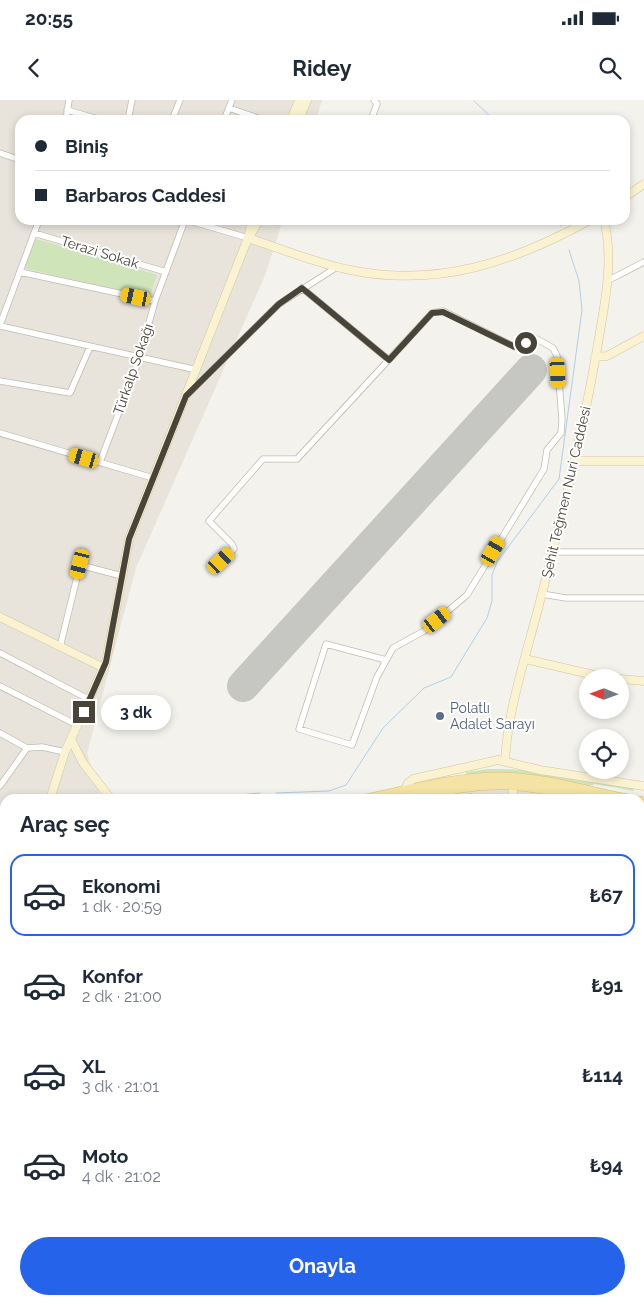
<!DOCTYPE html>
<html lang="tr">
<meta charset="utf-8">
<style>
:root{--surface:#fff;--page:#f6f6f7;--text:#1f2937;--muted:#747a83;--line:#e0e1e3;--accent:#2563eb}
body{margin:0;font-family:Raleway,sans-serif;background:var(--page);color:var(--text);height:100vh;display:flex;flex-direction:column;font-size:19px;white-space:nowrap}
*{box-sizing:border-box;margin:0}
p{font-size:16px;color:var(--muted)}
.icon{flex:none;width:28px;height:28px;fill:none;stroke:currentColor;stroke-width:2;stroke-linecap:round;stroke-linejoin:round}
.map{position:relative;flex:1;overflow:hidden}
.drawer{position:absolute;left:0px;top:694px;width:645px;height:511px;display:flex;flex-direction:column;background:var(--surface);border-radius:15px 15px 0 0;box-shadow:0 2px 8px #0003}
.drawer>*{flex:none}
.guide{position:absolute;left:15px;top:15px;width:615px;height:110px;border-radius:15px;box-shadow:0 2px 8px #0003;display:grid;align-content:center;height:110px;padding:0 20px;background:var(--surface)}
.needle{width:32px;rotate:271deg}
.tools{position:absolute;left:579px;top:569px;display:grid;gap:10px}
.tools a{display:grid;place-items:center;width:50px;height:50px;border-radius:50%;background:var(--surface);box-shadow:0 2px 8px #0003;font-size:25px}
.end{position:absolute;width:22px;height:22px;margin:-11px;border:6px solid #48443a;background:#fff;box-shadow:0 0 0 2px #fff}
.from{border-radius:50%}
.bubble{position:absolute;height:35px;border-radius:18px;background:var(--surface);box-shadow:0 2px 8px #0003;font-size:16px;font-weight:700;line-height:35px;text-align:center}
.car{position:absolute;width:15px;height:30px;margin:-15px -8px;border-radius:6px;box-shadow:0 0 4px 1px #0007;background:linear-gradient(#f5c518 24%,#345 0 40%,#f5c518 0 76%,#345 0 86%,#f5c518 0)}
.guide b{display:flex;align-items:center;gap:18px;height:48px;font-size:19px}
.guide b+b{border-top:1px solid var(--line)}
.guide i{width:12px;height:12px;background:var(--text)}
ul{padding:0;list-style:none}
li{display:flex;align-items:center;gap:15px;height:82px;margin:0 10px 8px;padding:0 10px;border:2px solid transparent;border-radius:15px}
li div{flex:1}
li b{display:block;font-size:19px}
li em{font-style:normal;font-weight:700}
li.on{border-color:var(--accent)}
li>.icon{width:45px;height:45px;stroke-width:1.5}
h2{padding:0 20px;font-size:22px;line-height:60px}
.primary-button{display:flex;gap:10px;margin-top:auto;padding:10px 20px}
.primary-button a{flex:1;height:58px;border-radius:30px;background:var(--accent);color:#fff;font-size:20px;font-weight:700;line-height:58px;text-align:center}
.status{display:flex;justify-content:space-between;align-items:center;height:35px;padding:0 25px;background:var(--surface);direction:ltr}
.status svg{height:14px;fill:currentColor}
header{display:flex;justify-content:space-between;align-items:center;height:65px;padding:0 20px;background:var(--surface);font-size:22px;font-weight:700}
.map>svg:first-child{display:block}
</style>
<div class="status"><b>20:55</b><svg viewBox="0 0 49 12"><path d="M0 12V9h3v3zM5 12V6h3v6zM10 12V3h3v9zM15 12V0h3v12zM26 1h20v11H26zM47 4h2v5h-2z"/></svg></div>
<header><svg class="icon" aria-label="back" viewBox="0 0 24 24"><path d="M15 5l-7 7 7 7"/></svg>Ridey<svg class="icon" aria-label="search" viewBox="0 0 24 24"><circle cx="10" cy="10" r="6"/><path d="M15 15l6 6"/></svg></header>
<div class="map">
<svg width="644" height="1204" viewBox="0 0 644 1204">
<rect width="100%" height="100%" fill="#f4f2ec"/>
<path fill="#e8e4db" d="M0,0H322L316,20H20V120H283L266,173L136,468L87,653L101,699H5V764L0,765Z
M495,687L523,688L577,699H419Z
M640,711L644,712V1204H220L226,1200H640Z"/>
<path fill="#cfe4b9" d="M36,139L157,175L149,197L24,168Z
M488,669C535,668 586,680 633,688L634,691L595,684L587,687L467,676L466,672Z
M5,934V990L0,991V935Z"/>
<path fill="#e4e2e0" d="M5,782V843L3,844L5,858L0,860V783Z"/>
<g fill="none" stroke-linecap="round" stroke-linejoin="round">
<path stroke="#afcfea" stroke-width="1" d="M474,1L494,20
M560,120L561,126
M276,693L329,691L346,685L383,628L424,588L451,577L487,518L492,501V475L497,462L559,379L582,210L579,181L569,150
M196,699L260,693"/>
<path stroke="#c6c6c2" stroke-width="32" d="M243,586L531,270"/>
<g stroke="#bfbbaf" stroke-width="7">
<path id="street" d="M229,8L263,20
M67,10L101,20
M66,20L69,0
M128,20L132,0
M172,20L180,0
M224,20L232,0
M371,20L377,4L374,0
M0,53L20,60
M187,120L248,138
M34,133L166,172
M20,172L155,201
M607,181L644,162
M302,188L389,260
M0,225L39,120
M0,226L197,270
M0,281L70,293L90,247
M188,294L279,204L337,167
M0,333L153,378
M297,359L432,213L443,211L515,247L537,239L553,248L557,256L562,319L561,333L547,350L544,369L467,495L424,531L393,548L377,577L352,645L299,629L326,544L386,560
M100,362L139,259L155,201L185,120
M553,452H644
M216,466L234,449L232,444L209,421L263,359H297H267
M542,494L566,498H644
M60,547L80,465L122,476
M0,553L90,600
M0,586L77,625
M0,633L27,648L42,647L65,652
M0,686L27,648
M456,699L471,697
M640,738H644
M640,760L644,761
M640,869L644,866
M640,927H644
M640,967H644
M640,1006H644
M0,1036L4,1046L0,1047
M640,1045H644
M185,1204L186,1200
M360,1204V1200
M481,1204V1200
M547,1204V1200"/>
</g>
<g stroke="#cfc6a0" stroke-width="9">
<path id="secondary" d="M291,20L299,0
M299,20L307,0
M625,97L644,84
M249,137L259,120
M248,138C282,149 315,163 350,170C437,188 514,162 590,120
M595,257L607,256L644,236
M575,361H644
M0,517L104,568
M525,559L607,578
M620,579L644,581
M71,639L83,663L111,699
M505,661C508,609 525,559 538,509C560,425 581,341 596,255C603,211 615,164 604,120
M404,691L408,683L413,679L498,660L540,670L644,686
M50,699L65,652L106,562L129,439L248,138L252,120
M513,699V685
M640,729L644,709
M640,814L644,819
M0,999L5,998
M640,1090L644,1088
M640,1156L644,1155
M24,1200V1204
M132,1200L135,1204
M273,1200L274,1204
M624,1200L625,1204
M417,1204L418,1200
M509,1204V1200"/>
</g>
<g stroke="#d9c076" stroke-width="10">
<path id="primary" d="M366,699C409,690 455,677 499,677C542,677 586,691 628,699
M406,699C438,692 471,684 504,685C534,686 562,693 591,699
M640,701L644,702
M640,709L644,710
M0,770L5,769
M0,778L5,777"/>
</g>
<g stroke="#cfa64c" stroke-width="11">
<path id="highway" d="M0,1121L5,1144
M0,1174L6,1204
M16,1200L17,1204"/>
</g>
<use href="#street" stroke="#fff" stroke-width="5.5"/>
<use href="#secondary" stroke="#faf2d1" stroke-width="8"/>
<use href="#primary" stroke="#f5e2a5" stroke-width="9"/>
<use href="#highway" stroke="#f0d07c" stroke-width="10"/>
</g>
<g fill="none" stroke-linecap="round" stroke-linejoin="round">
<path stroke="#48443a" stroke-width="6" d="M84,612L106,562L129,439L186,296L279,204L302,188L389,260L432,213L443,212L515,247L526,243"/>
</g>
<circle fill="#5c6f8a" stroke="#fff" stroke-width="2" cx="440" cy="616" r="5"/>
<g text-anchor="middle" stroke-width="4" stroke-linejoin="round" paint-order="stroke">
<g font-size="14" fill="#48443a" stroke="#fff">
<text transform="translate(100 152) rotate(17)" y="5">Terazi Sokak</text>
<text transform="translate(133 269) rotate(-71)" y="5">Türkalp Sokağı</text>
<text transform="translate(566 392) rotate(-77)" y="5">Şehit Teğmen Nuri Caddesi</text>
</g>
<g font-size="14" fill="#4e5e75" stroke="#fff" text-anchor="start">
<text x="450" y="613">Polatlı<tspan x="450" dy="16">Adalet Sarayı</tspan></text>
</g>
</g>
</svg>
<div class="tools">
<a><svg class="needle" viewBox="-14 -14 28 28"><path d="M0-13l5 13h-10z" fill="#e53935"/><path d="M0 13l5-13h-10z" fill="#747a83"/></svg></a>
<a><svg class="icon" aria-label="locate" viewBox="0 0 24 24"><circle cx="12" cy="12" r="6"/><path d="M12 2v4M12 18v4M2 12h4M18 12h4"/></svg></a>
</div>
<i class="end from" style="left:526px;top:243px"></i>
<i class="end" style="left:84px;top:612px"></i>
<div class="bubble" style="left:101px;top:595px;width:70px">3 dk</div>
<i class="car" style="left:136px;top:197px;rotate:282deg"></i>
<i class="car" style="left:558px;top:273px;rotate:177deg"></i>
<i class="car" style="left:84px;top:358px;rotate:286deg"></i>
<i class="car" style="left:493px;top:451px;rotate:30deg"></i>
<i class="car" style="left:221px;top:461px;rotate:47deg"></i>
<i class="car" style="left:80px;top:464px;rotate:194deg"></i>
<i class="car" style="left:437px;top:520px;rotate:52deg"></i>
<div class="guide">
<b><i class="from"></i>Biniş</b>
<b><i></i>Barbaros Caddesi</b>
</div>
<section class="drawer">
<h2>Araç seç</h2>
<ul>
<li class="on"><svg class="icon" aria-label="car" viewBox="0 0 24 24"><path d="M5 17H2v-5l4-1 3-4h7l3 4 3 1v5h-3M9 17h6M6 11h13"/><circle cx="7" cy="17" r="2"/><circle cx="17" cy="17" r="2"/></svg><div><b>Ekonomi</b><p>1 dk · 20:59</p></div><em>₺67</em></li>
<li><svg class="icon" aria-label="car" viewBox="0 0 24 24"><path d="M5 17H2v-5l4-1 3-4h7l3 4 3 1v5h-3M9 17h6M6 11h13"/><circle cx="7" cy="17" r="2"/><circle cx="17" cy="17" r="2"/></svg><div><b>Konfor</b><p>2 dk · 21:00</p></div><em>₺91</em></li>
<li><svg class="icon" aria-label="car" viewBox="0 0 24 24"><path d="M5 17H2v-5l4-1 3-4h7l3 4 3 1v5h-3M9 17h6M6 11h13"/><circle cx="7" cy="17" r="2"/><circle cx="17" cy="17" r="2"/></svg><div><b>XL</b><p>3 dk · 21:01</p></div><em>₺114</em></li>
<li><svg class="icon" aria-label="car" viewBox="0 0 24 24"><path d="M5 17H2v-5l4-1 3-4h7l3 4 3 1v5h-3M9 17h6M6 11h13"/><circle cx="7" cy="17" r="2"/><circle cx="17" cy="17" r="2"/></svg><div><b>Moto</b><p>4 dk · 21:02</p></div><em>₺94</em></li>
</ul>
<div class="primary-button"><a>Onayla</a></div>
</section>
</div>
